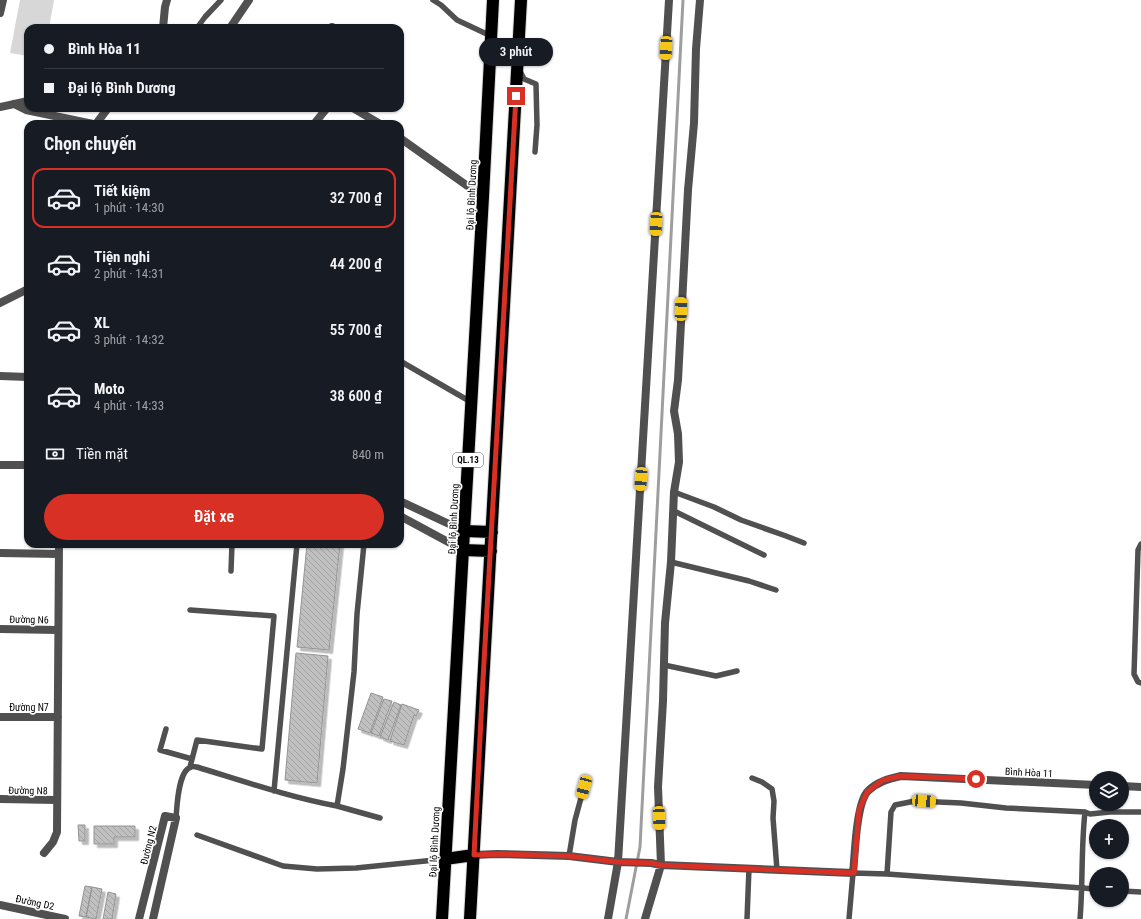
<!DOCTYPE html>
<html lang="vi">
<meta charset="utf-8">
<style>
:root{--surface:#171b24;--page:#20242c;--text:#f1f3f6;--muted:#9ea1a6;--line:#363941;--accent:#d93025}
body{margin:0;font-family:"Roboto Condensed",sans-serif;background:var(--page);color:var(--text);height:100vh;display:flex;flex-direction:column;font-size:15px;white-space:nowrap}
*{box-sizing:border-box;margin:0}
p{font-size:13px;color:var(--muted)}
.icon{flex:none;width:22px;height:22px;fill:none;stroke:currentColor;stroke-width:2;stroke-linecap:round;stroke-linejoin:round}
.map{position:relative;flex:1;overflow:hidden}
.side{position:absolute;left:24px;top:120px;width:380px;height:428px;display:flex;flex-direction:column;background:var(--surface);border-radius:12px;box-shadow:0 1px 3px #0004}
.side>*{flex:none}
.top-card{position:absolute;left:24px;top:24px;width:380px;height:88px;border-radius:12px;box-shadow:0 1px 3px #0004;display:grid;align-content:center;height:88px;padding:0 20px;background:var(--surface)}
.controls{position:absolute;left:1089px;top:771px;display:grid;gap:8px}
.controls a{display:grid;place-items:center;width:40px;height:40px;border-radius:50%;background:var(--surface);box-shadow:0 1px 3px #0004;font-size:20px}
.end{position:absolute;width:18px;height:18px;margin:-9px;border:5px solid #d93025;background:#fff;box-shadow:0 0 0 2px #fff}
.from{border-radius:50%}
.bubble{position:absolute;height:28px;border-radius:14px;background:var(--surface);box-shadow:0 1px 3px #0004;font-size:13px;font-weight:600;line-height:28px;text-align:center}
.car{position:absolute;width:12px;height:24px;margin:-12px -6px;border-radius:5px;box-shadow:0 0 3px 1px #0007;background:linear-gradient(#f5c518 24%,#345 0 40%,#f5c518 0 76%,#345 0 86%,#f5c518 0)}
.top-card b{display:flex;align-items:center;gap:14px;height:38px;font-size:15px}
.top-card b+b{border-top:1px solid var(--line)}
.top-card i{width:10px;height:10px;background:var(--text)}
ul{padding:0;list-style:none}
li{display:flex;align-items:center;gap:12px;height:60px;margin:0 8px 6px;padding:0 12px;border:2px solid transparent;border-radius:12px}
li div{flex:1}
li b{display:block;font-size:15px}
li em{font-style:normal;font-weight:600}
li.selected{border-color:var(--accent)}
li>.icon{width:36px;height:36px;stroke-width:1.5}
h2{padding:0 20px;font-size:18px;line-height:48px}
.pay{display:flex;align-items:center;gap:10px;height:44px;padding:0 20px;font-size:15px}
.pay p{margin-inline-start:auto}
.action{display:flex;gap:8px;margin-top:auto;padding:8px 20px}
.action a{flex:1;height:46px;border-radius:24px;background:var(--accent);color:#fff;font-size:16px;font-weight:600;line-height:46px;text-align:center}
.map>svg:first-child{display:block}
</style>
<div class="map">
<svg width="1141" height="919" viewBox="0 0 1141 919">
<defs>
<pattern id="building-back-hatch" width="6" height="6" patternUnits="userSpaceOnUse"><rect width="6" height="6" fill="#c0c0c0"/><path d="M-1 5l2 2M0 0l6 6M5-1l2 2" fill="none" stroke="#a3a3a3"/></pattern>
<filter id="shadow"><feDropShadow dx="3.5" dy="3.5" stdDeviation="0" flood-color="#0004"/></filter>
</defs>
<rect width="100%" height="100%" fill="#fff"/>
<path fill="#d7d7d7" d="M20,0H54L49,28H28V56L10,53Z"/>
<g fill="none" stroke-linecap="round" stroke-linejoin="round">
<path stroke="#9e9e9e" stroke-width="3" d="M626,919L640,847L683,0"/>
</g>
<path fill="url(#building-back-hatch)" stroke="#949494" filter="url(#shadow)" d="M307,544H340L329,650L297,647Z
M296,653L328,656L317,783L285,780Z
M371,693L383,697L370,733L358,729Z
M384,699L392,701L379,736L371,733Z
M394,702L401,705L388,740L380,737Z
M402,704L419,710L416,716L414,715L404,745L390,741Z
M78,825H85V841H79Z
M94,826H135V837H114V844H94Z
M85,886L92,887L86,917L79,916Z
M92,887L102,889L96,919L86,917Z
M108,892L116,894L112,919H103Z"/>
<g fill="none" stroke-linecap="round" stroke-linejoin="round">
<g stroke="#dbdbdb" stroke-width="14">
<path id="highway" d="M464,531L492,532
M463,550L491,551
M445,859L474,855
M442,919L483,197L493,0
M470,919L521,0"/>
</g>
<path stroke="#505050" stroke-width="5.5" d="M433,0L441,5L457,20L491,36
M197,28L205,17L221,0
M520,71L524,79L536,84L537,125L535,152
M400,361L471,402
M674,492L714,507L741,520L786,536L804,543
M674,511L764,555
M1141,544L1138,550L1134,674L1138,682L1141,683
M671,562L749,581L776,590
M231,571L232,544
M190,610L274,616L262,749L197,740L190,767
M664,665L716,676L737,671
M166,729L160,750L192,759
M752,778L762,782L772,789L774,801L773,818L777,870
M274,791L297,544
M337,806L380,818
M176,818C177,806 178,771 191,767C193,766 195,767 197,767C243,781 289,797 337,806L343,769L354,672L357,614L364,544
M197,835L283,866L317,869L356,868L445,859
M569,856L575,820L584,787
M887,874L891,812L895,805L915,801L961,803L1006,808L1085,812
M1122,891L1141,892
M747,919L749,868
M849,919L853,873L887,874L1096,889
M1080,919C1083,884 1081,848 1085,812L1090,814L1110,812H1141"/>
<path stroke="#505050" stroke-width="8" d="M0,13L3,0
M332,27V28
M163,28L165,7L167,0
M230,28L249,0
M14,104L26,110L93,124
M0,107L28,101
M353,108L380,124
M96,124L108,108
M314,124L327,108
M400,138L483,197
M0,303L28,289
M0,376L28,377
M0,465H28
M400,501L464,531
M400,516L463,550
M0,553L59,554
M0,629L58,630
M0,717H58
M1122,786L1141,787
M0,799L56,800
M44,853L53,842L57,832L59,544
M474,855L497,854L569,856L618,862L651,863L661,865L853,873C855,855 856,803 868,791C877,782 888,779 901,776L1096,785
M0,905L65,919
M139,919L165,816L176,818L153,919
M608,919L618,862L669,0
M645,919L661,865L658,787L663,701L665,623L671,562L674,492L679,462L678,434L674,411L678,380L688,190L694,123L696,49L700,0"/>
<use href="#highway" stroke="#000" stroke-width="12"/>
</g>
<g fill="none" stroke-linecap="round" stroke-linejoin="round">
<path stroke="#d93025" stroke-width="5" d="M516,96L483,680L474,855L497,854L569,856L618,862L652,863L660,865L854,873L859,810L867,792L883,780L901,776L976,779"/>
</g>
<g text-anchor="middle" stroke-width="3.5" stroke-linejoin="round" paint-order="stroke">
<rect fill="#fff" stroke="#4c4c4c" stroke-width="1" x="453" y="453" width="30" height="14" rx="3"/>
<g font-size="9" font-weight="bold" fill="#000">
<text x="468" y="463">QL.13</text>
</g>
<g font-size="10" fill="#000" stroke="#fff">
<text transform="translate(471 195) rotate(-87)" y="4">Đại lộ Bình Dương</text>
<text transform="translate(453 519) rotate(-87)" y="4">Đại lộ Bình Dương</text>
<text transform="translate(29 619) rotate(1)" y="4">Đường N6</text>
<text x="29" y="711">Đường N7</text>
<text transform="translate(1029 772) rotate(3)" y="4">Bình Hòa 11</text>
<text transform="translate(28 790) rotate(1)" y="4">Đường N8</text>
<text transform="translate(434 842) rotate(-87)" y="4">Đại lộ Bình Dương</text>
<text transform="translate(148 845) rotate(-76)" y="4">Đường N2</text>
<text transform="translate(35 902) rotate(12)" y="4">Đường D2</text>
</g>
</g>
</svg>
<div class="controls">
<a><svg class="icon" aria-label="layers" viewBox="0 0 24 24"><path d="M12 4l9 5-9 5-9-5zM3 14l9 5 9-5"/></svg></a>
<a>+</a>
<a>−</a>
</div>
<i class="end from" style="left:976px;top:779px"></i>
<i class="end" style="left:516px;top:96px"></i>
<div class="bubble" style="left:479px;top:38px;width:74px">3 phút</div>
<i class="car" style="left:666px;top:48px;rotate:183deg"></i>
<i class="car" style="left:656px;top:224px;rotate:183deg"></i>
<i class="car" style="left:681px;top:309px;rotate:2deg"></i>
<i class="car" style="left:641px;top:479px;rotate:184deg"></i>
<i class="car" style="left:584px;top:787px;rotate:195deg"></i>
<i class="car" style="left:924px;top:801px;rotate:94deg"></i>
<i class="car" style="left:659px;top:818px;rotate:178deg"></i>
<div class="top-card">
<b><i class="from"></i>Bình Hòa 11</b>
<b><i></i>Đại lộ Bình Dương</b>
</div>
<section class="side">
<h2>Chọn chuyến</h2>
<ul>
<li class="selected"><svg class="icon" aria-label="car" viewBox="0 0 24 24"><path d="M5 17H2v-5l4-1 3-4h7l3 4 3 1v5h-3M9 17h6M6 11h13"/><circle cx="7" cy="17" r="2"/><circle cx="17" cy="17" r="2"/></svg><div><b>Tiết kiệm</b><p>1 phút · 14:30</p></div><em>32 700 ₫</em></li>
<li><svg class="icon" aria-label="car" viewBox="0 0 24 24"><path d="M5 17H2v-5l4-1 3-4h7l3 4 3 1v5h-3M9 17h6M6 11h13"/><circle cx="7" cy="17" r="2"/><circle cx="17" cy="17" r="2"/></svg><div><b>Tiện nghi</b><p>2 phút · 14:31</p></div><em>44 200 ₫</em></li>
<li><svg class="icon" aria-label="car" viewBox="0 0 24 24"><path d="M5 17H2v-5l4-1 3-4h7l3 4 3 1v5h-3M9 17h6M6 11h13"/><circle cx="7" cy="17" r="2"/><circle cx="17" cy="17" r="2"/></svg><div><b>XL</b><p>3 phút · 14:32</p></div><em>55 700 ₫</em></li>
<li><svg class="icon" aria-label="car" viewBox="0 0 24 24"><path d="M5 17H2v-5l4-1 3-4h7l3 4 3 1v5h-3M9 17h6M6 11h13"/><circle cx="7" cy="17" r="2"/><circle cx="17" cy="17" r="2"/></svg><div><b>Moto</b><p>4 phút · 14:33</p></div><em>38 600 ₫</em></li>
</ul>
<div class="pay"><svg class="icon" aria-label="cash" viewBox="0 0 24 24"><path d="M3 7h18v10H3z"/><circle cx="12" cy="12" r="2"/></svg>Tiền mặt<p>840 m</p></div>
<div class="action"><a>Đặt xe</a></div>
</section>
</div>
